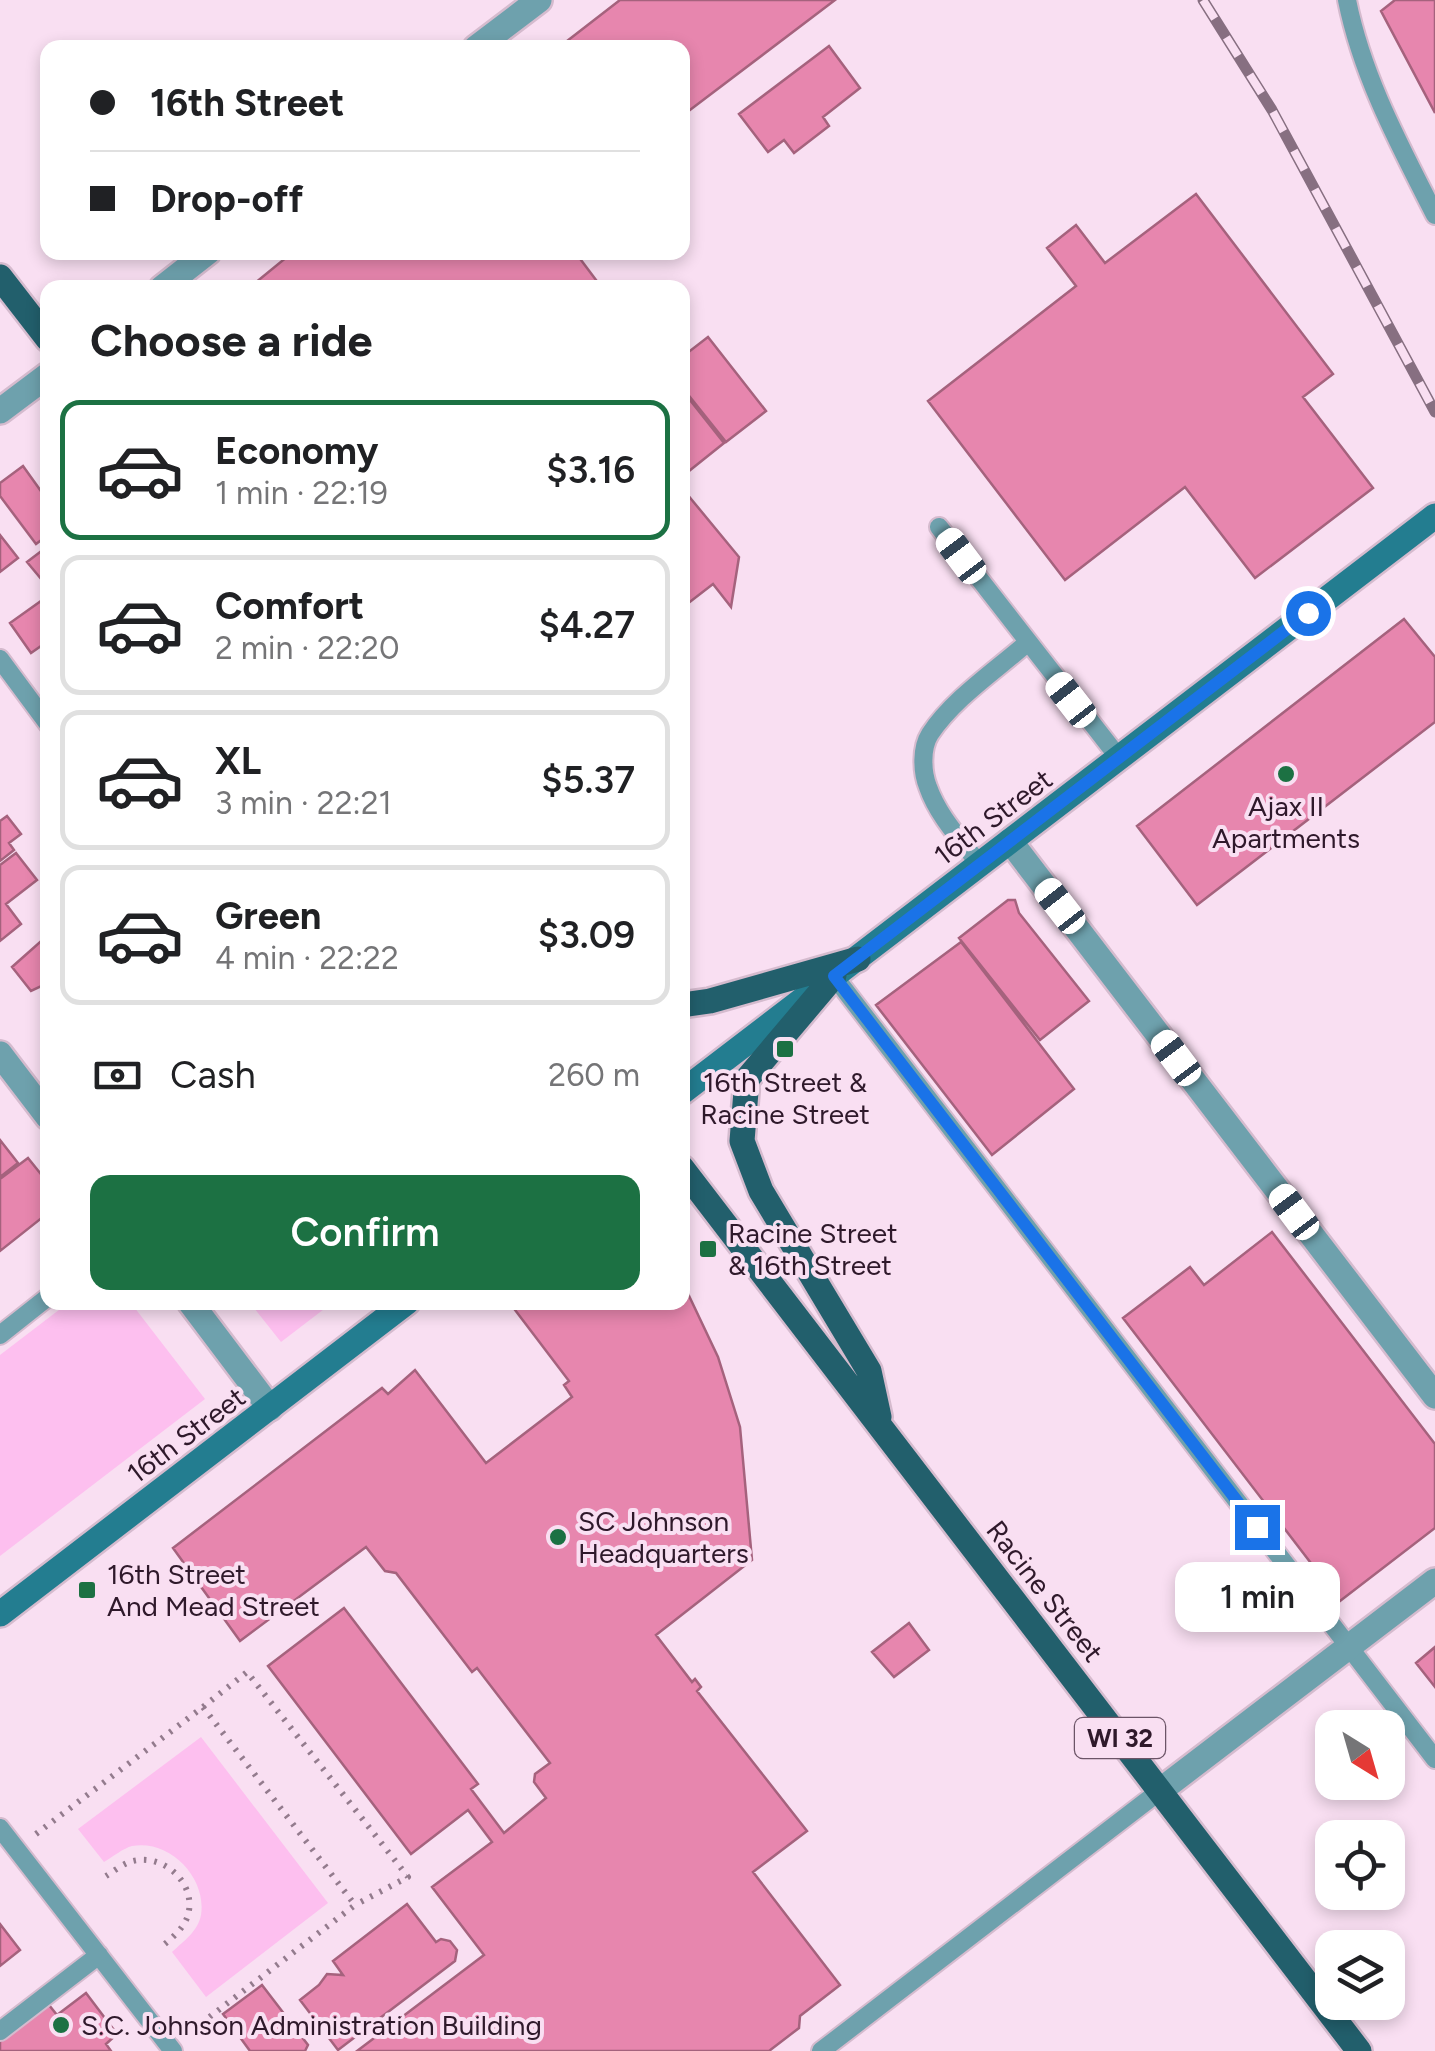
<!DOCTYPE html>
<meta charset="utf-8">
<style>
:root{--surface:#fff;--page:#f6f6f6;--text:#202124;--muted:#757577;--line:#e0e0e0;--accent:#1c7143}
body{margin:0;font-family:Figtree,sans-serif;background:var(--page);color:var(--text);height:100vh;display:flex;flex-direction:column;font-size:38px;white-space:nowrap}
*{box-sizing:border-box;margin:0}
p{font-size:32px;color:var(--muted)}
.icon{flex:none;width:55px;height:55px;fill:none;stroke:currentColor;stroke-width:2;stroke-linecap:round;stroke-linejoin:round}
.map{position:relative;flex:1;overflow:hidden}
.details{position:absolute;left:40px;top:280px;width:650px;height:1030px;display:flex;flex-direction:column;background:var(--surface);border-radius:20px;box-shadow:0 5px 15px #0003}
.details>*{flex:none}
.top-card{position:absolute;left:40px;top:40px;width:650px;height:220px;border-radius:20px;box-shadow:0 5px 15px #0003;display:grid;align-content:center;height:220px;padding:0 50px;background:var(--surface)}
.needle{width:65px;rotate:143deg}
.tools{position:absolute;left:1315px;top:1710px;display:grid;gap:20px}
.tools a{display:grid;place-items:center;width:90px;height:90px;border-radius:20px;background:var(--surface);box-shadow:0 5px 15px #0003;font-size:50px}
.end{position:absolute;width:45px;height:45px;margin:-22px;border:12px solid #1a73e8;background:#fff;box-shadow:0 0 0 5px #fff}
.from{border-radius:50%}
.bubble{position:absolute;height:70px;border-radius:20px;background:var(--surface);box-shadow:0 5px 15px #0003;font-size:32px;font-weight:600;line-height:70px;text-align:center}
.car{position:absolute;width:30px;height:60px;margin:-30px -15px;border-radius:12px;box-shadow:0 0 8px 2px #0007;background:linear-gradient(#fff 24%,#345 0 40%,#fff 0 76%,#345 0 86%,#fff 0)}
.top-card b{display:flex;align-items:center;gap:35px;height:95px;font-size:38px}
.top-card b+b{border-top:2px solid var(--line)}
.top-card i{width:25px;height:25px;background:var(--text)}
ul{padding:0;list-style:none}
li{display:flex;align-items:center;gap:30px;height:140px;margin:0 20px 15px;padding:0 30px;border:5px solid var(--line);border-radius:20px}
li div{flex:1}
li b{display:block;font-size:38px}
li em{font-style:normal;font-weight:600}
li.active{border-color:var(--accent)}
li>.icon{width:90px;height:90px;stroke-width:1.5}
h2{padding:0 50px;font-size:45px;line-height:120px}
.pay{display:flex;align-items:center;gap:25px;height:110px;padding:0 50px;font-size:38px}
.pay p{margin-inline-start:auto}
.button{display:flex;gap:20px;margin-top:auto;padding:20px 50px}
.button a{flex:1;height:115px;border-radius:20px;background:var(--accent);color:#fff;font-size:40px;font-weight:600;line-height:115px;text-align:center}
.map>svg:first-child{display:block}
</style>
<div class="map">
<svg width="1435" height="2051" viewBox="0 0 1435 2051">
<rect width="100%" height="100%" fill="#f9dff2"/>
<path fill="#fdbfef" d="M68,1303H131L205,1399L0,1556V1355Z
M250,1303H332L281,1342Z
M201,1737L328,1903L206,1997L172,1952C184,1941 198,1931 201,1915C207,1878 170,1839 132,1846C124,1848 112,1857 104,1862L78,1829Z"/>
<path fill="#e786ae" stroke="#a5627d" stroke-width="2.5" d="M620,0H835L682,116V48H558Z
M1395,0H1435V113L1381,11Z
M829,46L860,88L823,117L829,126L794,153L784,140L768,152L739,114Z
M1196,194L1333,374L1303,397L1373,488L1255,578L1185,487L1065,580L928,401L1076,286L1047,248L1076,225L1105,263Z
M293,252H575L602,288H249Z
M708,337L766,411L726,442L682,387V357Z
M682,390L724,443L684,475L682,473Z
M23,466L48,501V535L36,544L0,496V483Z
M682,488L739,557L731,607L713,584L682,608Z
M0,535L18,558L0,572Z
M48,546V586H47L27,562Z
M48,596V641L31,653L10,623Z
M1404,619L1435,657V722L1197,905L1137,826Z
M7,816L21,834L9,843L14,850L0,861V821Z
M16,853L37,880L6,904L21,924L0,941V865Z
M1008,900H1015L1019,913L1089,1001L1040,1040L959,938Z
M48,935V983L31,991L12,967Z
M961,942L1074,1089L992,1155L876,1005Z
M0,1140L18,1163L0,1177Z
M28,1158L48,1183V1213L0,1251V1179Z
M1272,1232L1435,1444V1528L1340,1601L1123,1318L1190,1267L1204,1285Z
M682,1281L718,1357L740,1427L752,1560L656,1635L692,1682L695,1679L701,1687L697,1691L807,1831L753,1872L840,1985L800,2016L799,2028L769,2051H357L484,1955L432,1887L492,1842L468,1810L411,1854L268,1666L344,1608L478,1784L471,1789L504,1833L546,1798L534,1782L535,1774L550,1763L477,1668L472,1672L396,1573L385,1571L366,1547L240,1641L173,1548L382,1388L388,1394L415,1370L486,1463L572,1397L564,1385L569,1381L509,1302H682Z
M909,1623L929,1650L894,1677L872,1652Z
M1435,1647V1687L1416,1663Z
M407,1904L436,1942L441,1939L450,1941L457,1950L455,1961L338,2050L300,2000L319,1985L327,1974L343,1975L333,1961Z
M0,1924L20,1950L0,1966Z
M262,1985L308,2045L305,2051H250L223,2014Z
M86,1993L117,2034L106,2044L111,2051H0V2035L45,2000L57,2015Z"/>
<g fill="none" stroke-linecap="round" stroke-linejoin="round">
<g stroke="#d5bbce" stroke-width="22">
<path id="lane" d="M1347,0C1362,76 1400,146 1435,215
M939,527L1119,758
M0,659L48,724
M980,865C961,840 938,816 928,787C922,772 921,748 930,734C953,699 995,671 1027,643
M834,976L1435,1759
M0,1335L48,1297
M0,1828L173,2051
M0,2031L99,1955
M821,2051L1161,1790"/>
</g>
<g stroke="#d5bbce" stroke-width="30">
<path id="street" d="M476,48L539,0
M162,288L208,252
M0,411L48,375
M1010,841L1435,1396
M0,1054L48,1117
M190,1302L270,1408
M1161,1790L1435,1581"/>
</g>
<g stroke="#d5bbce" stroke-width="30">
<path id="secondary" d="M682,1092L1435,516
M0,1614L407,1302"/>
</g>
<g stroke="#d5bbce" stroke-width="30">
<path id="primary" d="M0,277L48,339
M834,976L747,1079L742,1141L761,1191L869,1371L879,1417
M682,1005L710,1001L858,959
M682,1168L1359,2051"/>
</g>
<path stroke="#937b8d" stroke-width="6" stroke-dasharray="2.5 8" stroke-linecap="butt" d="M203,1707L247,1672L408,1877L355,1905
M36,1834L203,1707L355,1905L190,2032
M106,1876C114,1871 124,1863 133,1861C165,1853 199,1886 187,1918C182,1930 171,1939 161,1947"/>
<use href="#lane" stroke="#6ea1ad" stroke-width="18"/>
<use href="#street" stroke="#6ea1ad" stroke-width="25"/>
<use href="#secondary" stroke="#237d90" stroke-width="25"/>
<use href="#primary" stroke="#225f6c" stroke-width="25"/>
<g stroke="#876f81" stroke-width="11">
<path id="rail" d="M1203,0L1272,110L1435,412"/>
</g>
<use href="#rail" stroke="#f9dff2" stroke-width="8" stroke-dasharray="22" stroke-linecap="butt"/>
</g>
<g fill="none" stroke-linecap="round" stroke-linejoin="round">
<path stroke="#1a73e8" stroke-width="12" d="M1257,1527L834,976L1308,613"/>
</g>
<g fill="#1c7143" stroke="#f9dff2" stroke-width="4">
<circle cx="1286" cy="774" r="10"/>
<rect x="775" y="1039" width="20" height="20" rx="5"/>
<rect x="698" y="1239" width="20" height="20" rx="5"/>
<circle cx="558" cy="1537" r="10"/>
<rect x="77" y="1580" width="20" height="20" rx="5"/>
<circle cx="61" cy="2025" r="10"/>
</g>
<g text-anchor="middle" stroke-width="8" stroke-linejoin="round" paint-order="stroke">
<rect fill="#f9dff2" stroke="#6c5467" stroke-width="2.5" x="1075" y="1718" width="90" height="40" rx="8"/>
<g font-size="25" font-weight="bold" fill="#2f192b">
<text x="1120" y="1747">WI 32</text>
</g>
<g font-size="28" fill="#2f192b" stroke="#f9dff2" text-anchor="start">
<text x="1286" y="816" text-anchor="middle">Ajax II<tspan x="1286" dy="32">Apartments</tspan></text>
<text x="785" y="1092" text-anchor="middle">16th Street &amp;<tspan x="785" dy="32">Racine Street</tspan></text>
<text x="728" y="1243">Racine Street<tspan x="728" dy="32">&amp; 16th Street</tspan></text>
<text x="578" y="1531">SC Johnson<tspan x="578" dy="32">Headquarters</tspan></text>
<text x="107" y="1584">16th Street<tspan x="107" dy="32">And Mead Street</tspan></text>
<text x="81" y="2035">S.C. Johnson Administration Building</text>
</g>
<g font-size="28" fill="#2f192b" stroke="#f9dff2">
<text transform="translate(993 817) rotate(-37)" y="10">16th Street</text>
<text transform="translate(186 1435) rotate(-37)" y="10">16th Street</text>
<text transform="translate(1045 1591) rotate(52)" y="10">Racine Street</text>
</g>
</g>
</svg>
<div class="tools">
<a><svg class="needle" viewBox="-14 -14 28 28"><path d="M0-13l5 13h-10z" fill="#e53935"/><path d="M0 13l5-13h-10z" fill="#757577"/></svg></a>
<a><svg class="icon" aria-label="locate" viewBox="0 0 24 24"><circle cx="12" cy="12" r="6"/><path d="M12 2v4M12 18v4M2 12h4M18 12h4"/></svg></a>
<a><svg class="icon" aria-label="layers" viewBox="0 0 24 24"><path d="M12 4l9 5-9 5-9-5zM3 14l9 5 9-5"/></svg></a>
</div>
<i class="end from" style="left:1308px;top:613px"></i>
<i class="end" style="left:1257px;top:1527px"></i>
<div class="bubble" style="left:1175px;top:1562px;width:165px">1 min</div>
<i class="car" style="left:961px;top:556px;rotate:323deg"></i>
<i class="car" style="left:1071px;top:700px;rotate:322deg"></i>
<i class="car" style="left:1060px;top:906px;rotate:322deg"></i>
<i class="car" style="left:1176px;top:1058px;rotate:323deg"></i>
<i class="car" style="left:1294px;top:1212px;rotate:323deg"></i>
<div class="top-card">
<b><i class="from"></i>16th Street</b>
<b><i></i>Drop-off</b>
</div>
<section class="details">
<h2>Choose a ride</h2>
<ul>
<li class="active"><svg class="icon" aria-label="car" viewBox="0 0 24 24"><path d="M5 17H2v-5l4-1 3-4h7l3 4 3 1v5h-3M9 17h6M6 11h13"/><circle cx="7" cy="17" r="2"/><circle cx="17" cy="17" r="2"/></svg><div><b>Economy</b><p>1 min · 22:19</p></div><em>$3.16</em></li>
<li><svg class="icon" aria-label="car" viewBox="0 0 24 24"><path d="M5 17H2v-5l4-1 3-4h7l3 4 3 1v5h-3M9 17h6M6 11h13"/><circle cx="7" cy="17" r="2"/><circle cx="17" cy="17" r="2"/></svg><div><b>Comfort</b><p>2 min · 22:20</p></div><em>$4.27</em></li>
<li><svg class="icon" aria-label="car" viewBox="0 0 24 24"><path d="M5 17H2v-5l4-1 3-4h7l3 4 3 1v5h-3M9 17h6M6 11h13"/><circle cx="7" cy="17" r="2"/><circle cx="17" cy="17" r="2"/></svg><div><b>XL</b><p>3 min · 22:21</p></div><em>$5.37</em></li>
<li><svg class="icon" aria-label="car" viewBox="0 0 24 24"><path d="M5 17H2v-5l4-1 3-4h7l3 4 3 1v5h-3M9 17h6M6 11h13"/><circle cx="7" cy="17" r="2"/><circle cx="17" cy="17" r="2"/></svg><div><b>Green</b><p>4 min · 22:22</p></div><em>$3.09</em></li>
</ul>
<div class="pay"><svg class="icon" aria-label="cash" viewBox="0 0 24 24"><path d="M3 7h18v10H3z"/><circle cx="12" cy="12" r="2"/></svg>Cash<p>260 m</p></div>
<div class="button"><a>Confirm</a></div>
</section>
</div>
